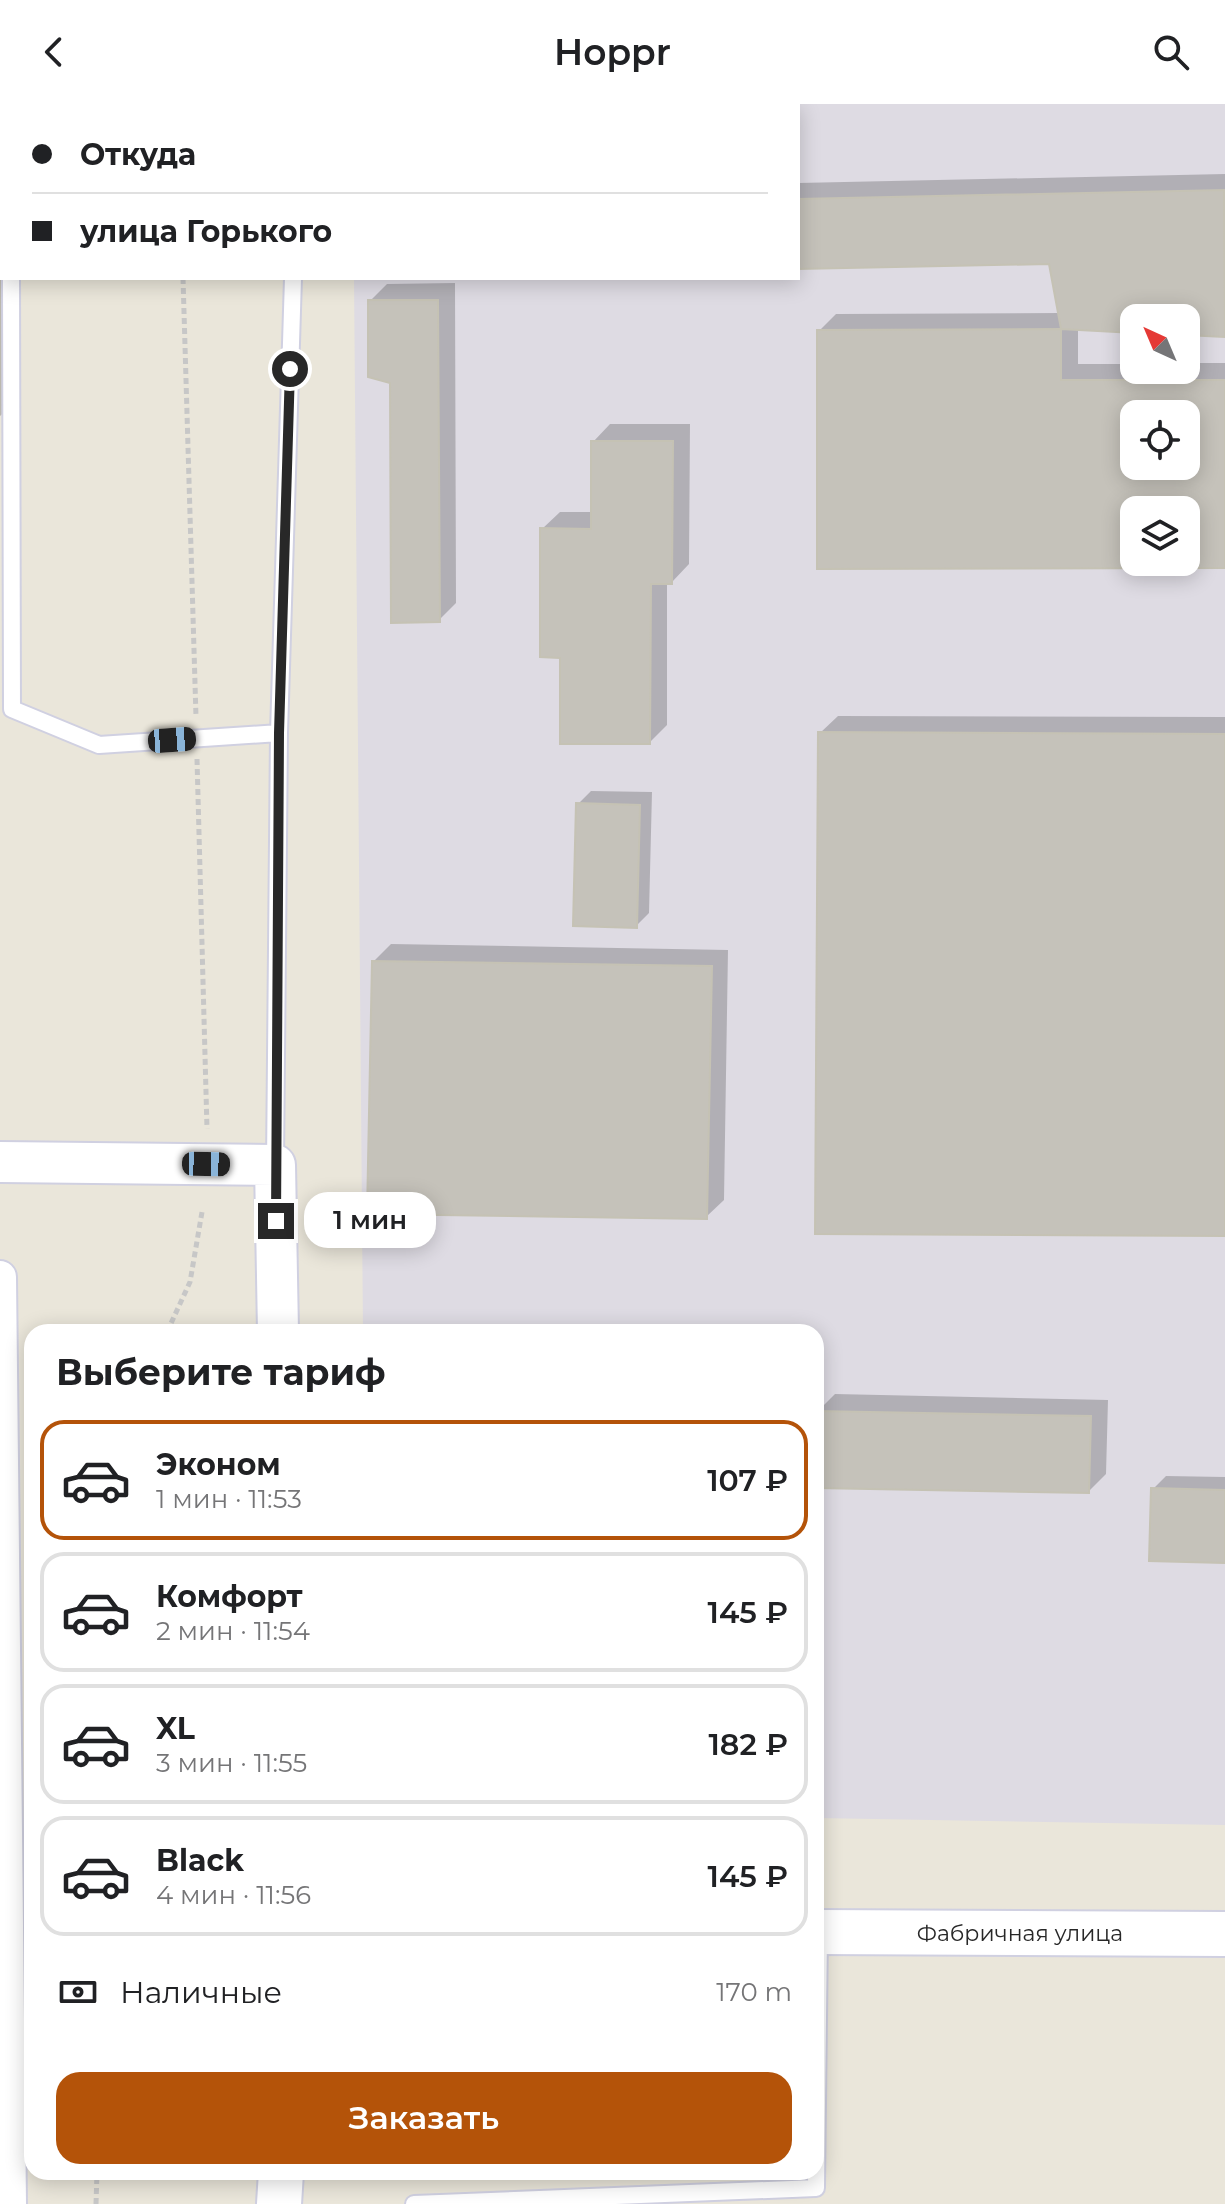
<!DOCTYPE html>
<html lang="ru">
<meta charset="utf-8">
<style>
:root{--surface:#fff;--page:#f2f2f2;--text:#202124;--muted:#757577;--line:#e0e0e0;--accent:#b45309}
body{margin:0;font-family:Montserrat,sans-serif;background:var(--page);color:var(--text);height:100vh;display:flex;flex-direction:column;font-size:30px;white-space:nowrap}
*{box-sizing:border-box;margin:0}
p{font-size:26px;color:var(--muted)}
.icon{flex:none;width:44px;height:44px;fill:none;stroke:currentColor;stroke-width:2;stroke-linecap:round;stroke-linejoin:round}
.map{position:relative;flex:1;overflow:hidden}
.details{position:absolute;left:24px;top:1220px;width:800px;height:856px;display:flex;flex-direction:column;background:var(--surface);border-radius:24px;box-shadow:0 4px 20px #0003}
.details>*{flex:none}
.top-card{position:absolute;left:0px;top:0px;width:800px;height:176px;box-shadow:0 4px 20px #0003;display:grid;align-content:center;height:176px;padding:0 32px;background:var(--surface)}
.needle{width:52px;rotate:316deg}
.buttons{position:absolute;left:1120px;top:200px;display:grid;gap:16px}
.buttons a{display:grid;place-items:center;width:80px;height:80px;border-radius:16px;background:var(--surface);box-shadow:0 4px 20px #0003;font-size:40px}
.end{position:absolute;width:36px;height:36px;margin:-18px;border:10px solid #282828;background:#fff;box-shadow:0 0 0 4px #fff}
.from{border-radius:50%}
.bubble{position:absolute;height:56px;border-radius:24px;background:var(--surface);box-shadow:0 4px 20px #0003;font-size:26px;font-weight:600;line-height:56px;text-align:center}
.car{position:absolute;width:24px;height:48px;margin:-24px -12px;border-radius:10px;box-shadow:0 0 6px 2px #0007;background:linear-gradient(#222 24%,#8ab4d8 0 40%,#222 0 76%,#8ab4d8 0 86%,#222 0)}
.top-card b{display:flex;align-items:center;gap:28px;height:76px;font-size:30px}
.top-card b+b{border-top:2px solid var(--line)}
.top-card i{width:20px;height:20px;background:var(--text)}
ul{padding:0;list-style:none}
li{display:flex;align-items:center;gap:24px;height:120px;margin:0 16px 12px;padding:0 16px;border:4px solid var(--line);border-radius:24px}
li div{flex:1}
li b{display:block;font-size:30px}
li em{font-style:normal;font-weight:600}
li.active{border-color:var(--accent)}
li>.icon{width:72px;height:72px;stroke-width:1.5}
h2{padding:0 32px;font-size:36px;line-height:96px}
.pay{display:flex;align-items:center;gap:20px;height:88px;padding:0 32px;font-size:30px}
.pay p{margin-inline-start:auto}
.action{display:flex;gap:16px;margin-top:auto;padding:16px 32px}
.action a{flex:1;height:92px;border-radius:24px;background:var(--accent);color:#fff;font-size:32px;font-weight:600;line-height:92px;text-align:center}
header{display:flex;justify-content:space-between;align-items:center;height:104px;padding:0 32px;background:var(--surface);font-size:36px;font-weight:600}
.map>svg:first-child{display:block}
</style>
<header><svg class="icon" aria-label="back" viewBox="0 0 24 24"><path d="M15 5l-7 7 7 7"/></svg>Hoppr<svg class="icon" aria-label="search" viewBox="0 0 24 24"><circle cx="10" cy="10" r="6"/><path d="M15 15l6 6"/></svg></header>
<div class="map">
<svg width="1225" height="2100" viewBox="0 0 1225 2100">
<rect width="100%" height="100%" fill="#eae6da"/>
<path fill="#dedbe3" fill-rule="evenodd" d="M352,0H1225V1721L816,1714V1228H363L354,174H798V2ZM1134,214H1186V266H1134ZM1134,310H1186V362H1134ZM1134,406H1186V458H1134Z"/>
<path fill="#0003" fill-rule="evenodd" d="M0,0H7L2,2V174H11L14,299L0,312Z
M377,0H493V2H377Z
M1225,70V231L1186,229V214H1134V227L1078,224V260H1134V266H1186V259H1225V462L819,463V227L836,210L1060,209L1051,158L798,163V79ZM1134,310H1186V362H1134ZM1134,406H1186V458H1134Z
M455,179L456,499L439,516L392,277L370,197L387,180Z
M610,320H690L689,460L672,478H667V621L650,638L562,552L542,425L560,408H593V338Z
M838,612L1225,613V1130L820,629Z
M591,687L652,688L649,809L636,822L578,700Z
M391,840L728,846L724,1096L706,1113L374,857Z
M835,1290L1108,1296L1106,1370L1089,1387L818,1307Z
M1166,1372L1225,1373V1457L1153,1385Z"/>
<path fill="#c5c2ba" stroke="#c5c2b4" stroke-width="2" fill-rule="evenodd" d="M375,0H476V2H375Z
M1224,86L1225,233L1186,231V214H1134V229L1061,225L1049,160L798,165V95Z
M368,196H438L440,518L391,519L390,279L368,273Z
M1061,225V276H1225V464L817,465V226ZM1134,310H1186V362H1134ZM1134,406H1186V458H1134Z
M591,337H673L672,480H651L650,640H560V554L540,553V424L591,425Z
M818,628L1225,630V1132L815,1130Z
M576,699L640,701L637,824L573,822Z
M372,857L712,862L707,1115L367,1110Z
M816,1307L1091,1312L1089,1389L816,1384Z
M1151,1384L1225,1386V1459L1149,1457Z"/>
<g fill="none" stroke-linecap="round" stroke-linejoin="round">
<g stroke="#d0d0e1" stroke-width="20">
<path id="service" d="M11,0V2
M298,2V0
M11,174L12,605L99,641L279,629
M275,1060L279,629L293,174
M414,2100L816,2084L819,1829"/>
</g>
<g stroke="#d0d0e1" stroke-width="36">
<path id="minor" d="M0,1173L10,2100"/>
</g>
<g stroke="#d0d0e1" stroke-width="44">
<path id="tertiary" d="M0,1058L275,1061L278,1228"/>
</g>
<g stroke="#d0d0e1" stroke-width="48">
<path id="secondary" d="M816,1828L1225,1830
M279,2100L281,2068"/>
</g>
<path stroke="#c7c7c7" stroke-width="5" stroke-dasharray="6 4" stroke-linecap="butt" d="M178,0V2
M183,174L196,613
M197,655L207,1025
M167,1228L190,1178L202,1108
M96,2100L97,2068"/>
<use href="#service" stroke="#fff" stroke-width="16"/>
<use href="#minor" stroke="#fff" stroke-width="32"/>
<use href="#tertiary" stroke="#fff" stroke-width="40"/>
<use href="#secondary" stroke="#fff" stroke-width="44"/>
</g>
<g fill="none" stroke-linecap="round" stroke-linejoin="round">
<path stroke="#282828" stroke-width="10" d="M276,1117L279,629L290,265"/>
</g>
<g text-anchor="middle" stroke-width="6" stroke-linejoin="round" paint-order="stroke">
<g font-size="22" fill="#282828" stroke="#fff">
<text x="1020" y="1837">Фабричная улица</text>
</g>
</g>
</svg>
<div class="buttons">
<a><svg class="needle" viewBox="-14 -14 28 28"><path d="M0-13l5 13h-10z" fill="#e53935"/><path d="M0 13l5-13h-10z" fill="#757577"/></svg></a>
<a><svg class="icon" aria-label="locate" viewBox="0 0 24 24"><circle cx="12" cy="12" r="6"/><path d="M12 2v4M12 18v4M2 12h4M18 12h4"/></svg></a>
<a><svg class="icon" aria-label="layers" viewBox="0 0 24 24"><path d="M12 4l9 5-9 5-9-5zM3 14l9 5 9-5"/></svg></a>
</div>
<i class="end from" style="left:290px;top:265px"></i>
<i class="end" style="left:276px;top:1117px"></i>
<div class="bubble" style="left:304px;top:1088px;width:132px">1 мин</div>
<i class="car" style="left:172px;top:636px;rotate:86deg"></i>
<i class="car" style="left:206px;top:1060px;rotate:91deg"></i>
<div class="top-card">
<b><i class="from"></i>Откуда</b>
<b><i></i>улица Горького</b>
</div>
<section class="details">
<h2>Выберите тариф</h2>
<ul>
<li class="active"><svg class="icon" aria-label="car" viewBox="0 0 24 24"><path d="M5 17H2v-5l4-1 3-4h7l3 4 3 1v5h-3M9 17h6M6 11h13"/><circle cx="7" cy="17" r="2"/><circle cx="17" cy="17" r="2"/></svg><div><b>Эконом</b><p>1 мин · 11:53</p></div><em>107 ₽</em></li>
<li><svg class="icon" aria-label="car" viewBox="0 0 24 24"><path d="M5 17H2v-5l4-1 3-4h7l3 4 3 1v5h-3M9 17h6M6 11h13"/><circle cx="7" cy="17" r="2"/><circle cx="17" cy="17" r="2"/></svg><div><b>Комфорт</b><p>2 мин · 11:54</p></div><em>145 ₽</em></li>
<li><svg class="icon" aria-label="car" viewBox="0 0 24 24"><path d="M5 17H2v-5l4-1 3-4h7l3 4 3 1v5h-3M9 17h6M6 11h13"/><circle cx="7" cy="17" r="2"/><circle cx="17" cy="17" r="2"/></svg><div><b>XL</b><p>3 мин · 11:55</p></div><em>182 ₽</em></li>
<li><svg class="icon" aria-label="car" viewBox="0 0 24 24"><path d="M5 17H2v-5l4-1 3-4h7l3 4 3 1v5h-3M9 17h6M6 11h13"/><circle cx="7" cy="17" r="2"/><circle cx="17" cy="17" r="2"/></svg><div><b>Black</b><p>4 мин · 11:56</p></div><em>145 ₽</em></li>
</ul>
<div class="pay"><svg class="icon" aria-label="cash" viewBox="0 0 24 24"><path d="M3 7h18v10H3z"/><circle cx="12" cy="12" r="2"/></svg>Наличные<p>170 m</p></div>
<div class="action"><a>Заказать</a></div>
</section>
</div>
